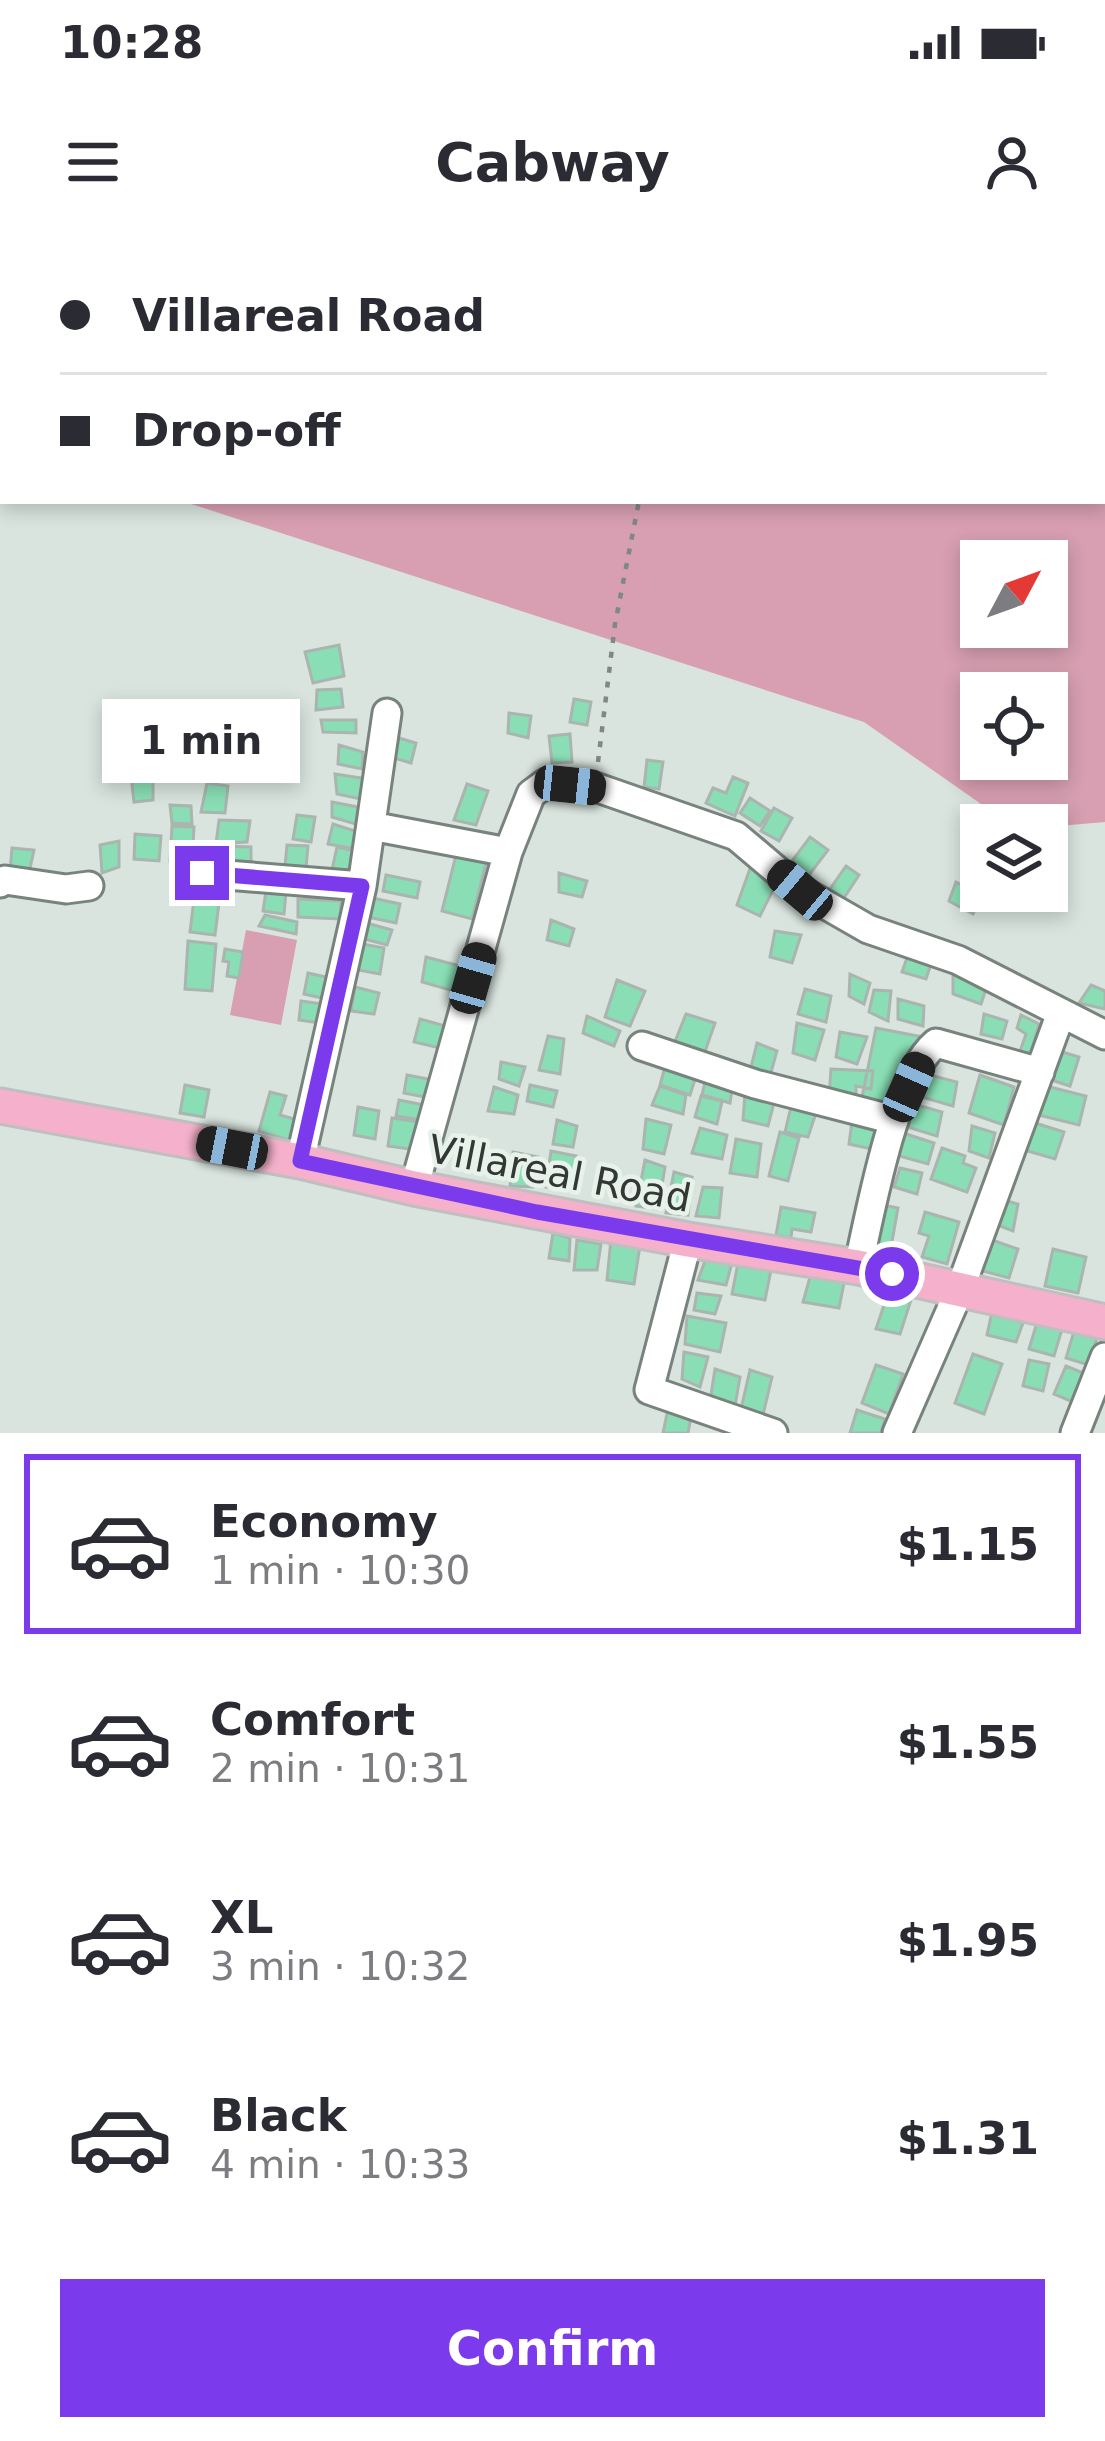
<!DOCTYPE html>
<meta charset="utf-8">
<style>
:root{--surface:#fff;--page:#f2f2f3;--text:#2b2b33;--muted:#7c7c81;--line:#e1e1e2;--accent:#7c3aed}
body{margin:0;font-family:"DejaVu Sans",sans-serif;background:var(--page);color:var(--text);height:100vh;display:flex;flex-direction:column;font-size:45px;white-space:nowrap}
*{box-sizing:border-box;margin:0}
p{font-size:39px;color:var(--muted)}
.icon{flex:none;width:66px;height:66px;fill:none;stroke:currentColor;stroke-width:2;stroke-linecap:round;stroke-linejoin:round}
.map{position:relative;height:1193px;overflow:hidden}
.details{display:flex;flex-direction:column;background:var(--surface);flex:1}
.details>*{flex:none}
.top-card{position:absolute;left:0px;top:0px;width:1107px;height:264px;box-shadow:0 6px 18px #0003;display:grid;align-content:center;height:264px;padding:0 60px;background:var(--surface)}
.needle{width:78px;rotate:49deg}
.tools{position:absolute;left:960px;top:300px;display:grid;gap:24px}
.tools a{display:grid;place-items:center;width:108px;height:108px;border-radius:0px;background:var(--surface);box-shadow:0 6px 18px #0003;font-size:60px}
.end{position:absolute;width:54px;height:54px;margin:-27px;border:15px solid #7c3aed;background:#fff;box-shadow:0 0 0 6px #fff}
.from{border-radius:50%}
.bubble{position:absolute;height:84px;border-radius:0px;background:var(--surface);box-shadow:0 6px 18px #0003;font-size:39px;font-weight:600;line-height:84px;text-align:center}
.car{position:absolute;width:36px;height:72px;margin:-36px -18px;border-radius:15px;box-shadow:0 0 9px 3px #0007;background:linear-gradient(#222 24%,#8ab4d8 0 40%,#222 0 76%,#8ab4d8 0 86%,#222 0)}
.top-card b{display:flex;align-items:center;gap:42px;height:114px;font-size:45px}
.top-card b+b{border-top:3px solid var(--line)}
.top-card i{width:30px;height:30px;background:var(--text)}
ul{padding:21px 0 0;list-style:none}
li{display:flex;align-items:center;gap:36px;height:180px;margin:0 24px 18px;padding:0 36px;border:6px solid transparent;border-radius:0px}
li div{flex:1}
li b{display:block;font-size:45px}
li em{font-style:normal;font-weight:600}
li.active{border-color:var(--accent)}
li>.icon{width:108px;height:108px;stroke-width:1.5}
.primary-button{display:flex;gap:24px;margin-top:auto;padding:24px 60px}
.primary-button a{flex:1;height:138px;border-radius:0px;background:var(--accent);color:#fff;font-size:48px;font-weight:600;line-height:138px;text-align:center}
.status{display:flex;justify-content:space-between;align-items:center;height:84px;padding:0 60px;background:var(--surface);direction:ltr}
.status svg{height:33px;fill:currentColor}
header{display:flex;justify-content:space-between;align-items:center;height:156px;padding:0 60px;background:var(--surface);font-size:54px;font-weight:600}
.map>svg:first-child{display:block}
</style>
<div class="status"><b>10:28</b><svg viewBox="0 0 49 12"><path d="M0 12V9h3v3zM5 12V6h3v6zM10 12V3h3v9zM15 12V0h3v12zM26 1h20v11H26zM47 4h2v5h-2z"/></svg></div>
<header><svg class="icon" aria-label="menu" viewBox="0 0 24 24"><path d="M4 6h16M4 12h16M4 18h16"/></svg>Cabway<svg class="icon" aria-label="person" viewBox="0 0 24 24"><circle cx="12" cy="8" r="4"/><path d="M4 21q1-7 8-7t8 7"/></svg></header>
<div class="map">
<svg width="1105" height="1193" viewBox="0 0 1105 1193">
<rect width="100%" height="100%" fill="#d9e4de"/>
<path fill="#d79fb1" fill-rule="evenodd" d="M0,0H1105V582L1047,587L1011,585L864,482L182,261H1104V3H3V184ZM981,321H1047V387H981ZM981,453H1047V519H981Z
M246,690L297,700L281,785L230,775Z"/>
<path fill="#89deb5" stroke="#aab5af" stroke-width="3" d="M339,405L344,436L313,443L305,412Z
M341,449L343,467L316,470L317,450Z
M574,459L591,462L587,485L570,482Z
M509,473L531,476L528,498L508,493Z
M321,480H356V493L323,492Z
M570,494L572,522L552,523L549,496Z
M399,498L416,503L411,523L394,518Z
M339,505L363,512L362,529L338,524Z
M177,508L201,512L199,534L175,530Z
M213,515L240,516L239,535L214,537Z
M647,520L663,522L659,549L644,547Z
M335,534L368,539L366,560L337,554Z
M131,536H153V560L134,562Z
M733,537L748,543L735,576L706,563L713,548L726,553Z
M207,543L228,546L225,573L201,572Z
M467,544L488,551L476,585L454,580Z
M750,558L770,571L760,586L740,573Z
M332,562L358,567L356,584L332,577Z
M170,565L191,566L192,584L172,583Z
M774,568L792,578L779,601L761,591Z
M297,575L315,577L311,602L293,599Z
M219,580L250,581L247,602L216,604Z
M333,584L358,592L356,609L328,604Z
M172,586L194,587L192,622L170,621Z
M135,594L161,596L159,621L134,619Z
M810,597L828,610L809,635L792,621Z
M119,601V627L102,633L100,605Z
M287,605L308,606L306,628L285,626Z
M224,606L251,607V629L223,627Z
M337,607L356,611L351,634L332,630Z
M12,608L34,610L29,633L10,632Z
M456,615L486,623L472,679L442,671Z
M752,623L778,640L760,676L737,665Z
M846,626L859,635L844,658L830,649Z
M559,633L587,641L582,657L559,652Z
M386,635L420,642L417,658L383,651Z
M956,642L982,655L973,674L949,661Z
M266,651L286,652L284,674L263,671Z
M368,657L400,664L396,683L363,676Z
M194,659L219,663L215,695L190,692Z
M298,659L341,661L340,679L298,677Z
M265,675L297,682L296,694L259,686Z
M551,680L574,689L569,706L547,700Z
M363,682L392,690L387,705L360,698Z
M775,691L801,695L792,723L770,717Z
M188,701L216,704L212,751L185,749Z
M357,703L384,708L380,734L353,729Z
M912,704L935,712L926,739L902,732Z
M225,709L243,712L239,738L227,736L229,722L223,721Z
M426,717L464,727L457,752L422,742Z
M953,731L987,746L981,764L953,754Z
M308,733L330,738L326,759L304,754Z
M850,734L870,743L864,764L849,756Z
M617,740L645,751L630,786L605,777Z
M1091,745L1105,751V769L1079,763Z
M355,747L379,753L374,774L351,771Z
M805,749L831,756L826,782L798,774Z
M874,750L891,751L888,781L869,772Z
M898,759L924,766L923,786L898,779Z
M301,761L323,764L320,783L299,780Z
M686,774L715,783L702,820L672,809Z
M984,774L1007,781L1002,799L981,794Z
M1021,775L1039,784L1029,819L1018,817L1026,794L1017,788Z
M587,776L620,791L614,806L583,793Z
M420,779L449,787L444,809L414,802Z
M797,783L824,790L815,820L793,813Z
M876,788L923,797L908,872L861,862Z
M840,792L867,797L857,824L836,817Z
M548,796L564,799L560,834L539,830Z
M757,803L777,811L770,836L749,835Z
M1056,810L1079,817L1070,846L1048,839Z
M501,822L525,827L519,846L499,839Z
M666,823L697,833L690,855L660,845Z
M708,829L734,838L730,863L702,855Z
M831,829L873,831L871,849L856,846V859L829,856Z
M922,833L957,842L953,866L915,855Z
M407,835L433,840L430,858L404,853Z
M980,835L1014,847L1004,885L969,873Z
M185,845L209,850L204,877L180,873Z
M530,845L557,851L553,867L527,861Z
M660,846L686,855L683,874L652,865Z
M1046,846L1086,856L1079,885L1038,875Z
M494,847L518,855L514,874L488,871Z
M270,852L286,856L280,875L301,881L295,902L259,891Z
M745,853L774,863L768,886L743,880Z
M701,856L722,861L717,884L695,877Z
M793,858L818,867L808,897L785,892Z
M399,860L424,865L422,880L396,876Z
M917,865L942,872L937,896L904,886Z
M358,867L379,871L375,899L354,895Z
M392,878L420,882L417,910L388,906Z
M646,879L671,885L664,914L643,909Z
M557,880L577,886L573,907L553,904Z
M852,881L881,887L876,910L849,904Z
M1032,882L1064,892L1055,919L1024,910Z
M972,886L995,893L989,918L969,911Z
M700,888L727,895L722,919L692,913Z
M780,892L799,898L788,941L769,936Z
M900,892L934,903L928,924L892,914Z
M736,899L761,904L757,937L730,933Z
M942,908L965,916L963,923L976,928L967,952L931,939Z
M551,911L576,916L572,950L546,947Z
M513,912L538,917L533,947L510,946Z
M645,920L665,927L658,969L636,966Z
M900,928L922,933L917,954L894,947Z
M674,932L692,937L688,975L666,973Z
M703,947L722,948L719,978L696,976Z
M1000,959L1018,964L1013,991L992,983Z
M877,964L898,968L890,1013L869,1009Z
M781,967L815,973L811,992L792,989L791,998L776,995Z
M925,972L959,982L947,1024L922,1017L929,996L919,993Z
M553,993L570,998L569,1021L549,1018Z
M611,999L640,1006L634,1044L607,1040Z
M989,999L1018,1009L1009,1038L979,1030Z
M577,1000L601,1004L597,1030H574Z
M1053,1009L1086,1017L1078,1053L1045,1046Z
M706,1018L732,1023L726,1045L698,1040Z
M738,1023L771,1030L765,1060L732,1054Z
M812,1030L845,1038L839,1068L803,1062Z
M697,1053L721,1056L715,1074L694,1070Z
M888,1053L911,1060L900,1094L876,1089Z
M992,1072L1023,1083L1016,1102L987,1095Z
M687,1076L726,1083L720,1112L685,1104Z
M1038,1079L1063,1086L1054,1116L1029,1109Z
M1075,1088L1098,1094L1089,1125L1066,1118Z
M684,1112L708,1117L700,1147L682,1139Z
M973,1114L1002,1124L984,1174L955,1163Z
M1029,1120L1049,1124L1043,1151L1023,1146Z
M876,1125L903,1134L889,1174L862,1163Z
M1066,1126L1086,1134L1075,1163L1054,1154Z
M715,1129L740,1137L735,1166L710,1161Z
M750,1130L772,1137L763,1175L741,1169Z
M668,1169L691,1177L688,1193H663Z
M857,1170L885,1179L881,1193H850Z"/>
<g fill="none" stroke-linecap="round" stroke-linejoin="round">
<g stroke="#79837d" stroke-width="33">
<path id="minor" d="M371,586L508,612
M202,633L362,646
M0,643L5,640L66,649L89,646
M642,806L755,844L894,880
M300,921L362,646L387,473
M414,948L508,612L531,554L546,543L595,547L736,596L800,650L868,689L958,720L1105,795
M688,1000L649,1150L773,1193
M858,1027C871,971 893,839 936,803L1040,832
M897,1193L960,1049L1061,773
M1075,1193L1105,1117"/>
</g>
<g stroke="#bebfbe" stroke-width="39">
<path id="major" d="M0,866L300,921L414,948L688,1000L858,1027L1105,1082"/>
</g>
<path stroke="#808784" stroke-width="4.5" stroke-dasharray="6 9" stroke-linecap="butt" d="M445,0L451,3
M265,3L266,0
M688,3V0
M0,175L3,176
M598,522L615,384L639,261"/>
<use href="#minor" stroke="#fff" stroke-width="27"/>
<use href="#major" stroke="#f5b1cb" stroke-width="33"/>
</g>
<g fill="none" stroke-linecap="round" stroke-linejoin="round">
<path stroke="#7c3aed" stroke-width="15" d="M202,633L362,646L300,921L537,972L892,1034"/>
</g>
<g text-anchor="middle" stroke-width="9" stroke-linejoin="round" paint-order="stroke">
<g font-size="39" fill="#333735" stroke="#e7f2eb">
<text transform="translate(560 933) rotate(11)" y="14">Villareal Road</text>
</g>
</g>
</svg>
<div class="tools">
<a><svg class="needle" viewBox="-14 -14 28 28"><path d="M0-13l5 13h-10z" fill="#e53935"/><path d="M0 13l5-13h-10z" fill="#7c7c81"/></svg></a>
<a><svg class="icon" aria-label="locate" viewBox="0 0 24 24"><circle cx="12" cy="12" r="6"/><path d="M12 2v4M12 18v4M2 12h4M18 12h4"/></svg></a>
<a><svg class="icon" aria-label="layers" viewBox="0 0 24 24"><path d="M12 4l9 5-9 5-9-5zM3 14l9 5 9-5"/></svg></a>
</div>
<i class="end from" style="left:892px;top:1034px"></i>
<i class="end" style="left:202px;top:633px"></i>
<div class="bubble" style="left:102px;top:459px;width:198px">1 min</div>
<i class="car" style="left:570px;top:545px;rotate:96deg"></i>
<i class="car" style="left:800px;top:650px;rotate:310deg"></i>
<i class="car" style="left:473px;top:738px;rotate:16deg"></i>
<i class="car" style="left:909px;top:847px;rotate:24deg"></i>
<i class="car" style="left:232px;top:908px;rotate:281deg"></i>
<div class="top-card">
<b><i class="from"></i>Villareal Road</b>
<b><i></i>Drop-off</b>
</div>
</div>
<section class="details">
<ul>
<li class="active"><svg class="icon" aria-label="car" viewBox="0 0 24 24"><path d="M5 17H2v-5l4-1 3-4h7l3 4 3 1v5h-3M9 17h6M6 11h13"/><circle cx="7" cy="17" r="2"/><circle cx="17" cy="17" r="2"/></svg><div><b>Economy</b><p>1 min · 10:30</p></div><em>$1.15</em></li>
<li><svg class="icon" aria-label="car" viewBox="0 0 24 24"><path d="M5 17H2v-5l4-1 3-4h7l3 4 3 1v5h-3M9 17h6M6 11h13"/><circle cx="7" cy="17" r="2"/><circle cx="17" cy="17" r="2"/></svg><div><b>Comfort</b><p>2 min · 10:31</p></div><em>$1.55</em></li>
<li><svg class="icon" aria-label="car" viewBox="0 0 24 24"><path d="M5 17H2v-5l4-1 3-4h7l3 4 3 1v5h-3M9 17h6M6 11h13"/><circle cx="7" cy="17" r="2"/><circle cx="17" cy="17" r="2"/></svg><div><b>XL</b><p>3 min · 10:32</p></div><em>$1.95</em></li>
<li><svg class="icon" aria-label="car" viewBox="0 0 24 24"><path d="M5 17H2v-5l4-1 3-4h7l3 4 3 1v5h-3M9 17h6M6 11h13"/><circle cx="7" cy="17" r="2"/><circle cx="17" cy="17" r="2"/></svg><div><b>Black</b><p>4 min · 10:33</p></div><em>$1.31</em></li>
</ul>
<div class="primary-button"><a>Confirm</a></div>
</section>
